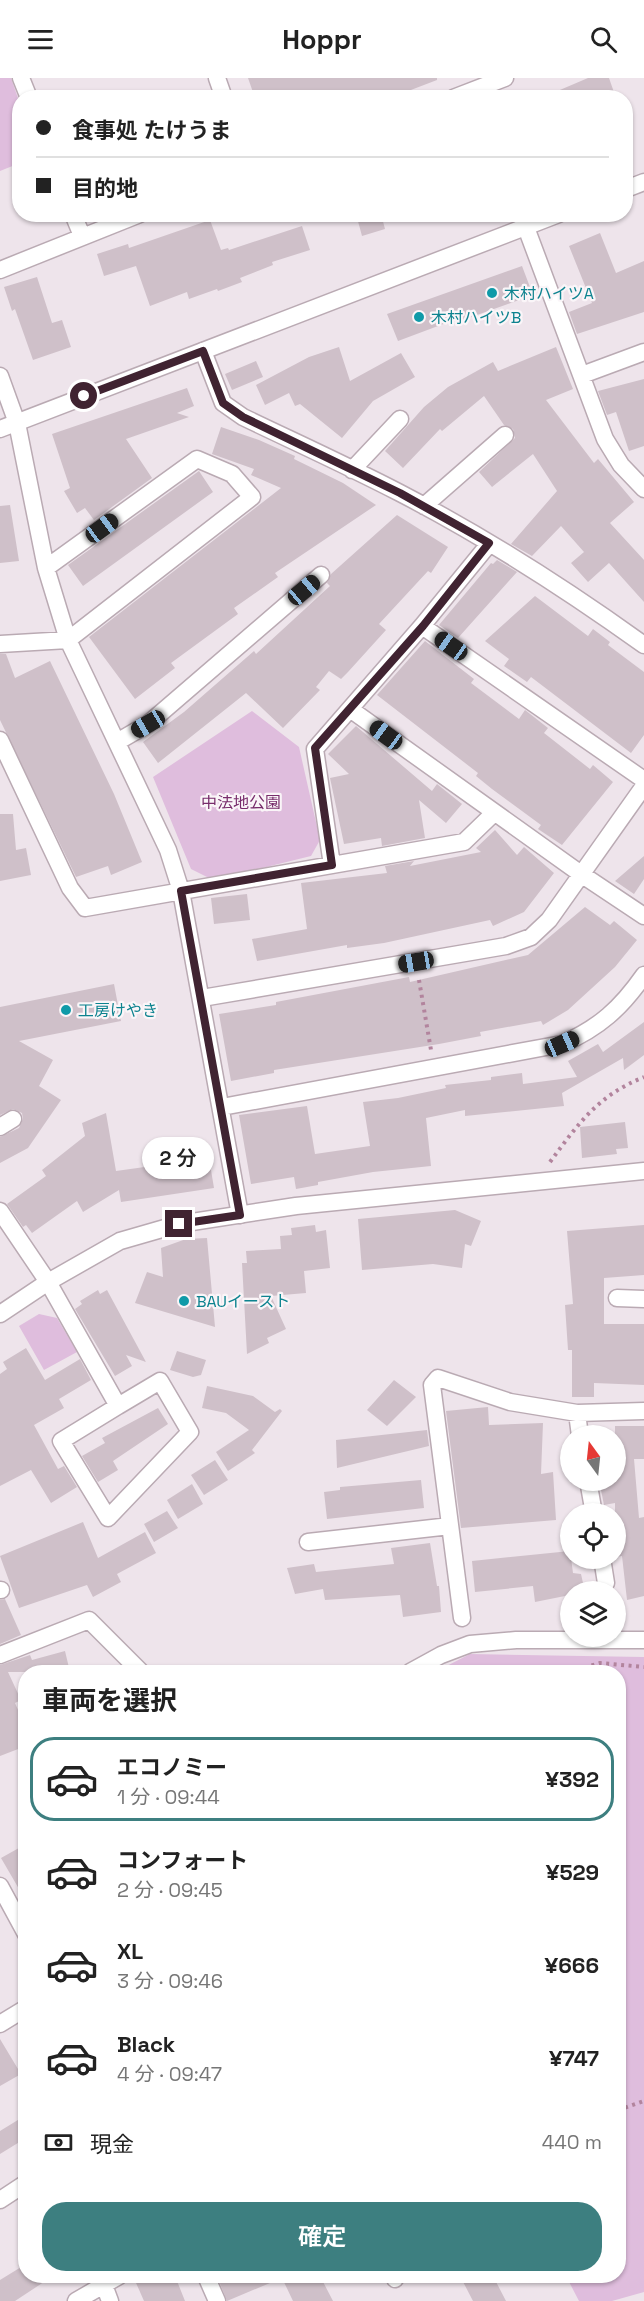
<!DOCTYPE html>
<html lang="ja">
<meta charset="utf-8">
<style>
:root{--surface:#fff;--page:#f6f6f6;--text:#222;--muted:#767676;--line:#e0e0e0;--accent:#3d7f80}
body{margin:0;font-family:"Space Grotesk","Noto Sans JP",sans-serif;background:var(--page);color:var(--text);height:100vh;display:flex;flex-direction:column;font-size:22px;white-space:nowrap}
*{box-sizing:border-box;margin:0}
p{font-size:20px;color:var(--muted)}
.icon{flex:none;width:33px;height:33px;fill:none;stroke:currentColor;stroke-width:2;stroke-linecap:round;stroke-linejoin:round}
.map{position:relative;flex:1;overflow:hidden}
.details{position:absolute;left:18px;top:1587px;width:608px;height:618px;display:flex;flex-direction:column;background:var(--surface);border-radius:24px;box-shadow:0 2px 4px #0004}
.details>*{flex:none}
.top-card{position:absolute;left:12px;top:12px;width:621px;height:132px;border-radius:24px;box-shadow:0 2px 4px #0004;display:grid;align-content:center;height:132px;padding:0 24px;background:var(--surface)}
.needle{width:39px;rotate:345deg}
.tools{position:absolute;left:560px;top:1347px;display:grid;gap:12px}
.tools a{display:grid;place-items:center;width:66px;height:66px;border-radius:50%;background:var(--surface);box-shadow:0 2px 4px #0004;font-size:30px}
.end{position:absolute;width:27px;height:27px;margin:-14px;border:8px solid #402331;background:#fff;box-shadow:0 0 0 3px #fff}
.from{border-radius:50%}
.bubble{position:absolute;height:42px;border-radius:21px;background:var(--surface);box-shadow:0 2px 4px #0004;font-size:20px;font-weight:600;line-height:42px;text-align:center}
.car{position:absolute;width:18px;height:36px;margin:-18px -9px;border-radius:8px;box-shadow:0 0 4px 2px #0007;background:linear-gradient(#222 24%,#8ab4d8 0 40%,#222 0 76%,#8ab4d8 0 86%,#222 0)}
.top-card b{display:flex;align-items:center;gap:21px;height:57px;font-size:22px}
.top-card b+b{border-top:2px solid var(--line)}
.top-card i{width:15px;height:15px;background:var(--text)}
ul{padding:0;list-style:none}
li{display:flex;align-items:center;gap:18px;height:84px;margin:0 12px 9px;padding:0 12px;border:3px solid transparent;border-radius:24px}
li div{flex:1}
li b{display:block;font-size:22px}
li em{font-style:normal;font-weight:600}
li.on{border-color:var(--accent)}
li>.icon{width:54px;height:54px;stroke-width:1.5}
h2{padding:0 24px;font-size:27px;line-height:72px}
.pay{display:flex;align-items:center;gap:15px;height:66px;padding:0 24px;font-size:22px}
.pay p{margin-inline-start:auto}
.action{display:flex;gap:12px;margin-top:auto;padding:12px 24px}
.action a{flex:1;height:69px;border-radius:24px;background:var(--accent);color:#fff;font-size:24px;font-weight:600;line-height:69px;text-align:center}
header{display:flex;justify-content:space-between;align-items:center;height:78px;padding:0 24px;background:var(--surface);font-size:27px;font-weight:600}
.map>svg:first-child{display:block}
</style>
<header><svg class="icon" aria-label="menu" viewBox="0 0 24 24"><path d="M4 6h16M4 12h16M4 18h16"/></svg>Hoppr<svg class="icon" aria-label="search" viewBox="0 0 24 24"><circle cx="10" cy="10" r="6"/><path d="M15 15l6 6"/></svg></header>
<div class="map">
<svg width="644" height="2223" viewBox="0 0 644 2223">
<rect width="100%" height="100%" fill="#eee4eb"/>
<path fill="#dfbddd" d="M0,0H11L19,23L20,85L0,93Z
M252,633L299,669L320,762L311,778L213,802L191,791L153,699Z
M39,1236L57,1240L77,1274L44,1292L19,1248Z
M470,1576L644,1579V2214L612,2223H579L566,2198H618V1594H435Z"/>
<path fill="#cfc0c9" d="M248,0H437V2L390,20H255Z
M588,0H609L616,20H541Z
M356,136H381L385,151L362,158Z
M210,142L221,172L228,170L229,172L302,148L310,172L272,184L273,187L240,200L242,204L218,213L217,211L189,221L187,214L150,228L136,188L104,198L97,176L128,166L129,170Z
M600,155L616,195L644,183V234L577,256L569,234L592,225L569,168Z
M522,188L533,217L463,242L462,239L398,263L387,236Z
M37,199L52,245L62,242L71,269L33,282L15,231L12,233L4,209Z
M339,269L350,303L401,275L415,299L373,323L342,360L300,326L295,328L289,315L265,327L256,307L309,279Z
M556,269L573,311L546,322L594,385L598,381L634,424L610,445L644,482V524L609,485L588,504L571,485L584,474L561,448L532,478L511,466L557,413L533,376L492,409L479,394L515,360L513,351L504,347L484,318L442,353L440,351L403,390L385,373L424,329L448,309L493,284L498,293Z
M256,283L263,299L232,312L225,296Z
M644,301V368L629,373L616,334L607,337L598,313Z
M187,310L194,328L177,335L189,339L126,361L152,400L94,442L85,430L77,435L64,413L70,410L52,356Z
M221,349L259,362L295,378L294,381L343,405L376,427L275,495L278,499L234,530L238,536L171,585L175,590L135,621L89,559L281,410L251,397L254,391L212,376Z
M199,393L213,414L83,508L68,487Z
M10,427L19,483L0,485V428Z
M397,437L448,469L431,495L428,493L379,546L386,552L348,594L341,601L329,593L316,609L320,612L283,650L246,615L158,685L143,664L184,634L254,573L256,576L330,508L327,505L331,496Z
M497,482L517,494L458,560L439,547L491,485L493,486Z
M535,518L588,558L593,551L610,564L608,567L644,594V657L631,675L531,599L527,604L504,588L509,581L485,563Z
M425,563L474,601L471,605L519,641L525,632L548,650L544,655L590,691L593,687L613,704L562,767L538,751L541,747L492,711L476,698L478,695L377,617Z
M0,576H6L15,600L50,583L114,716L142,784L111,797L108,788L76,799L0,642Z
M356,648L432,713L437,706L462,726L446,745L419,722L425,760L382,768L381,760L344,766L330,700L349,696L328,676Z
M0,736H13L16,772L26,770L31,797L0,803Z
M495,752L517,777L524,769L554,795L524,834L493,848L490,842L384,865L347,870V867L257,883L252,861L307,851L301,805L387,795L385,788L414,783L410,788L481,774L476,770Z
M644,778V801L634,816L615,803Z
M247,816L250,842L214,846L211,820Z
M585,829L610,847L614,843L637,862L615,889L568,932L543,947L541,943L480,954L481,958L439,966L274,992V995L231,1003L219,936L276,927V924L409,899L410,904L528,877Z
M114,906L121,943L19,963L53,982L39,1008L61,1022L28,1070L0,1085V1059L19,1050L23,1041L22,1035L13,1031L0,1037V929Z
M644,944V977L624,992L623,980L562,1015L564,1028L465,1038V1032L426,1040L431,1088L373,1094L318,1104V1107L296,1111L294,1099L251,1106L239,1037L307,1028L315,1076L370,1068L363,1024L398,1020L446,1010L445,1007L491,1002V999L522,995L523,1006L577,999L568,983L598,966L603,974Z
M106,1035L116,1093L209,1080L214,1110L121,1124L119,1112L83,1134L77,1123L32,1155L26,1147L23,1149L7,1126L46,1098L42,1092L85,1058L82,1045Z
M625,1044L628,1070L616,1071L617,1076L582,1080L580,1049Z
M455,1132L481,1143L471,1168L465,1166L462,1190L433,1186L362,1192L358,1141Z
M315,1147L316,1154L326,1152L330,1190L304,1193L306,1215L271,1218L286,1251L267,1260L269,1265L247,1276L242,1185H247L246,1173L281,1171L280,1158L292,1157L291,1150Z
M644,1147V1197L604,1200V1246H644V1307L594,1305V1319H572V1272H568L565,1227L573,1226L567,1153Z
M207,1160L215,1249L135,1225L147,1194L163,1199L161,1170L186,1161Z
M98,1212L100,1216L107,1212L146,1284L126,1277L132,1288L115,1298L75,1231L82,1226L80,1223Z
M26,1270L45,1302L80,1281L91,1302L59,1321L64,1330L34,1347L58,1391L64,1388L77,1409L51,1425L31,1392L0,1408V1296L7,1291L3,1284Z
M177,1273L206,1282L201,1297L193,1299L170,1292Z
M394,1302L416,1319L387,1348L367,1332Z
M207,1308L253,1318L275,1334L280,1331L282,1333L252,1372L255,1375L228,1393L216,1374L249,1352L226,1335L202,1330Z
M488,1329L489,1347L543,1345L541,1396L553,1394L556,1442L461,1450L446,1333Z
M158,1330L168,1346L113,1383L118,1392L98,1404L82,1378L105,1365L102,1360Z
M615,1348H644V1381H634L639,1440L644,1439V1518L627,1522L622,1478L615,1479V1425L604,1427L599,1402H615Z
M427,1352L429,1368L337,1390L336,1362Z
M215,1382L228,1402L204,1417L191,1397Z
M421,1402L424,1430L327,1441L324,1414L340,1412V1409Z
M192,1406L203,1426L178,1441L167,1422Z
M167,1433L178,1450L154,1464L144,1446Z
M83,1444L98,1480L145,1454L156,1475L117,1496L121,1504L93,1519L87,1507L19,1530L0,1478Z
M430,1465L437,1508H439L441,1534L403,1539L400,1517L325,1522L323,1511L295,1516L287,1490L314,1486L316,1494L394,1486L391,1470Z
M570,1473L573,1495L581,1496L585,1514H570V1517L535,1524L533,1508L475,1514L472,1483Z
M5,1521L21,1557L0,1566V1522Z
M65,1573L70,1594H8L21,1622L15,1625L26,1650V1668L0,1678V1587L30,1577L32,1582Z
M26,1766V1823L1,1780Z
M0,1961L21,1996L0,2008Z
M26,2037V2060L0,2076V2053Z
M26,2186V2198H53L15,2223H0V2202Z
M133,2198H175L185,2223H144Z
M217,2198H320L333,2223H293L282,2200L227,2223Z
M460,2198H493L506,2223H473Z"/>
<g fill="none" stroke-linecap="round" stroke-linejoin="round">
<g stroke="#baaab3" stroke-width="19">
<path id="minor" d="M21,0L29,20
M217,0L224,20
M453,20L505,0
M73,136L82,158
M521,136L605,361L621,387L644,411
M0,192L140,136
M203,273L223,325L243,339C295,364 348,388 400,415C485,459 566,511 644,567
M582,297L644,274
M0,298L17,345L46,490L68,562L168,772L181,813L240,1137
M352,392L400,341
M424,428L505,357
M422,548L644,702
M0,566L68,562L252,419L232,396L197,381L46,490
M350,631L581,796L644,838
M0,662L70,810L85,830L464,764L494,735
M117,664L148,646L321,497
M332,787L315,671L422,548L489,466
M202,920L506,868L531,859L549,842L644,708
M222,1029L562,966C599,950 621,930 644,897
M0,1049L13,1041
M0,1133L48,1204L118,1328L160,1303L190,1354L108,1440L61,1363L118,1328
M617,1220L644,1221
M577,1335L580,1358
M588,1402L594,1436
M308,1464L450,1448
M602,1480L606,1505
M0,1512H1
M462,1540L432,1307L438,1300L510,1324L577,1335L644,1333
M0,1577L89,1542L141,1594
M410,1594L441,1577L470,1566L516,1562H644
M0,1808L26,1856
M0,1946L26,1930
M0,2122L26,2105
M206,2198L217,2223
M394,2198L395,2201
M104,2207L110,2223
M76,2223L119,2198"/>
</g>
<g stroke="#baaab3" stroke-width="19">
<path id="tertiary" d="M626,111L644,104
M0,351L559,136
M0,1236L48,1204L120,1163L179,1146L296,1128L644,1093"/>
</g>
<path stroke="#b2849d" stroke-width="4" stroke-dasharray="3 4.5" stroke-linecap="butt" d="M419,902L431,972
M550,1084C579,1045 597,1018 644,999
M570,1594L600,1585L644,1589
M618,2032L644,2023"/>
<use href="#minor" stroke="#fff" stroke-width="16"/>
<use href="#tertiary" stroke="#fff" stroke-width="16"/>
</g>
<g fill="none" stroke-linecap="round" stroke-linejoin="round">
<path stroke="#402331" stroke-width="8" d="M84,318L203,273L223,325L243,339L400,415L489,465L423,548L315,670L332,787L181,813L240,1137L179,1146"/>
</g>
<g fill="#0f9aa8" stroke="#faf5f8" stroke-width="2">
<circle cx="492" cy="215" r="6"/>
<circle cx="419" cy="239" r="6"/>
<circle cx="66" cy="932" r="6"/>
<circle cx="184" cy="1223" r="6"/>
</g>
<g text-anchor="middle" stroke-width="4.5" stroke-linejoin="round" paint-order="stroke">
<g font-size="16" fill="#0d838f" stroke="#faf5f8" text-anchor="start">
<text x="504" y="221">木村ハイツA</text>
<text x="431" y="245">木村ハイツB</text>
<text x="78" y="938">工房けやき</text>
<text x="196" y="1229">BAUイースト</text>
</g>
<g font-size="16" fill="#772c6b" stroke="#faf5f8">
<text x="241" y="730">中法地公園</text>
</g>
</g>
</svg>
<div class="tools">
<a><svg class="needle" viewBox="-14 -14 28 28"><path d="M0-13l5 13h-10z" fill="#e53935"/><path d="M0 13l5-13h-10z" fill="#767676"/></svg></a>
<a><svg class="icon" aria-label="locate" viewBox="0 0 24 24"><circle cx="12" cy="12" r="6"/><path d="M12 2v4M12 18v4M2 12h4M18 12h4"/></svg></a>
<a><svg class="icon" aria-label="layers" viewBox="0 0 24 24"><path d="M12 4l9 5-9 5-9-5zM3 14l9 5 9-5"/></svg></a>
</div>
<i class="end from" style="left:84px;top:318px"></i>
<i class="end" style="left:179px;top:1146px"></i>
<div class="bubble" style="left:142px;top:1059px;width:72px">2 分</div>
<i class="car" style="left:102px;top:450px;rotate:54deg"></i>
<i class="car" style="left:304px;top:512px;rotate:50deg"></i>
<i class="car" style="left:451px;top:568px;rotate:305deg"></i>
<i class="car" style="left:148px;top:646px;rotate:240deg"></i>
<i class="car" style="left:386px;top:657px;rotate:306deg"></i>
<i class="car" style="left:416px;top:884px;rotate:260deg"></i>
<i class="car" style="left:562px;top:966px;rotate:66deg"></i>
<div class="top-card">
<b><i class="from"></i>食事処 たけうま</b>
<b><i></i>目的地</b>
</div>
<section class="details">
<h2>車両を選択</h2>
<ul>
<li class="on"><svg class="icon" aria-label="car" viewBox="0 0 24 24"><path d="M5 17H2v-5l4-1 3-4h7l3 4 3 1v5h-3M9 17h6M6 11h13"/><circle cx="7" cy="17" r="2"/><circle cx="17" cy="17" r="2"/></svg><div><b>エコノミー</b><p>1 分 · 09:44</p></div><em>¥392</em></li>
<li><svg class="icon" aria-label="car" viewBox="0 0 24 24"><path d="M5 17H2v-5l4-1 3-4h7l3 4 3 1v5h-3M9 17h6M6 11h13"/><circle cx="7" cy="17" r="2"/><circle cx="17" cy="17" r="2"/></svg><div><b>コンフォート</b><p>2 分 · 09:45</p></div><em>¥529</em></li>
<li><svg class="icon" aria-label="car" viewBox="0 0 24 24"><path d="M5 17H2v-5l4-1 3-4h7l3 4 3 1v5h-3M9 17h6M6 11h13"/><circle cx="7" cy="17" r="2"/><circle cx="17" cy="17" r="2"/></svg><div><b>XL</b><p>3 分 · 09:46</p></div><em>¥666</em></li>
<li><svg class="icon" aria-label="car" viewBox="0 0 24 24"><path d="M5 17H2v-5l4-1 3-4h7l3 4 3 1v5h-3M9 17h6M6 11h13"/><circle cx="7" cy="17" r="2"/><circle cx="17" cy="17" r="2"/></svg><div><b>Black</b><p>4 分 · 09:47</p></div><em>¥747</em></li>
</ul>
<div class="pay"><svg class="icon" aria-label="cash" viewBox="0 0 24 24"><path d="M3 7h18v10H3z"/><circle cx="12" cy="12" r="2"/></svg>現金<p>440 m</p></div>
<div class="action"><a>確定</a></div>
</section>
</div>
